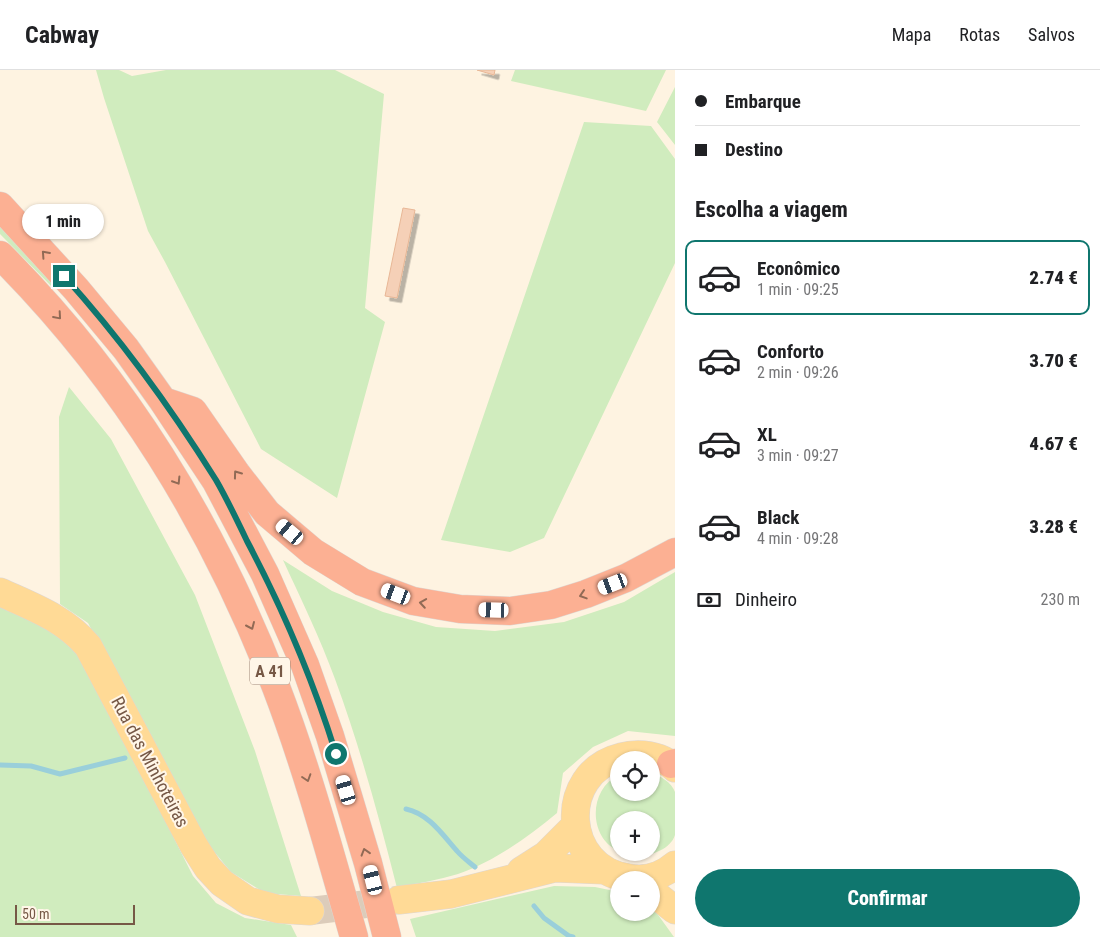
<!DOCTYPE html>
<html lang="pt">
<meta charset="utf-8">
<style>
:root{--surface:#fff;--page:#f6f6f6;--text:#202124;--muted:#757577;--line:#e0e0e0;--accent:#0f766e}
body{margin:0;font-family:"Roboto Condensed",sans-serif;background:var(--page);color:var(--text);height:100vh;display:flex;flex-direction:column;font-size:19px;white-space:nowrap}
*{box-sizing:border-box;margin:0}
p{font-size:16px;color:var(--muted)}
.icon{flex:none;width:28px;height:28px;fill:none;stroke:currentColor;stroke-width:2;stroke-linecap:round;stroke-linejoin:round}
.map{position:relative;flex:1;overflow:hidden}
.drawer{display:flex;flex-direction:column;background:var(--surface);width:425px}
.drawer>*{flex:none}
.guide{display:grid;align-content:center;height:110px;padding:0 20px;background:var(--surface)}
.fabs{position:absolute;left:610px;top:681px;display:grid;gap:10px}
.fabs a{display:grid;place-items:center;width:50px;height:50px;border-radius:50%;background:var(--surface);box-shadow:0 1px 4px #0004;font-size:25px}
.scale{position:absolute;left:15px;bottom:12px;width:120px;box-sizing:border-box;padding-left:5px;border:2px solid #765846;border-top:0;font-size:14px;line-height:18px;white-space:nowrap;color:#765846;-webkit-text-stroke:4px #fff6e8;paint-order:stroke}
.end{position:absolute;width:22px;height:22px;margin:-11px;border:6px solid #0f766e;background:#fff;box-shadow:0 0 0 2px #fff}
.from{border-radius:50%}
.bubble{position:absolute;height:35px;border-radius:18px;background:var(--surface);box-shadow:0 1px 4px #0004;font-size:16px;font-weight:800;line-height:35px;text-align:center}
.car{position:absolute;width:15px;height:30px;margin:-15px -8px;border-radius:6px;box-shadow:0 0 4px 1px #0007;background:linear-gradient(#fff 24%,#345 0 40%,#fff 0 76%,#345 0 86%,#fff 0)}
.guide b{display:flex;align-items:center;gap:18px;height:48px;font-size:19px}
.guide b+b{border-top:1px solid var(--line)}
.guide i{width:12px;height:12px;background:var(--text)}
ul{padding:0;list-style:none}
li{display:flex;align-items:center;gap:15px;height:75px;margin:0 10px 8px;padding:0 10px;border:2px solid transparent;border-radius:10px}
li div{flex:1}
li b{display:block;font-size:19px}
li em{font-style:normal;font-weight:800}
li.on{border-color:var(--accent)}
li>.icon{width:45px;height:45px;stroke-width:1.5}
h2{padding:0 20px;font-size:22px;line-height:60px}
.pay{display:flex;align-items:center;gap:12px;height:55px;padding:0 20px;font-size:19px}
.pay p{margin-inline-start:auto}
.button{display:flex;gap:10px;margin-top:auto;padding:10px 20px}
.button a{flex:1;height:58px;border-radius:30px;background:var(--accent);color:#fff;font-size:20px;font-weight:800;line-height:58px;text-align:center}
header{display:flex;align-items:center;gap:30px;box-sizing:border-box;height:70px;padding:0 25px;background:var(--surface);border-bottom:1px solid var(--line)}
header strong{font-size:24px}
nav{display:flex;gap:28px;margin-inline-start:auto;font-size:18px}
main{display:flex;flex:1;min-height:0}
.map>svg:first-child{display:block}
</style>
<header>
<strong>Cabway</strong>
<nav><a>Mapa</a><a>Rotas</a><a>Salvos</a></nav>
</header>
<main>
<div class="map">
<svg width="675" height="867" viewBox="0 0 675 867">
<defs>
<filter id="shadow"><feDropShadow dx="4.5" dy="4.5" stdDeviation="0" flood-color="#0004"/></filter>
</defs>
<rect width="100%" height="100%" fill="#fef3e1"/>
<path fill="#d0ecbe" d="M96,0H119L132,6L166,0H335L384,24L365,238L385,252L337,428L261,379L165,192L148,161L104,28Z
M515,0H666L646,41L511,11Z
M675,17V75L657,52Z
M584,52L651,56L675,89V193L544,468L510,482L441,470Z
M0,157L56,218L54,219L0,164Z
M69,317L111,369L195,525L255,681L301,826L265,823L231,802L207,773L88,553L60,534L59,347Z
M283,490L332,521L383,542L436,557L495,561L564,552L624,532L675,502V666L628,661L593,677L563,703L557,743C528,767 495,791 458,804C439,810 417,813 397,818C379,747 360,677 335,609C320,568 301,529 283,490Z
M0,535L52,558L80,582L193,806L216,833L245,848L291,855L297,867H0Z
M651,703C660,705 672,713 675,722C675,728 675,739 675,745C675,751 675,759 675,765C669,784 637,790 621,783L651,782V750H619V781C588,768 588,719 619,705V722H651Z
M554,816L595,817L619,822V842H651V839L656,842L674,867H416L410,849Z"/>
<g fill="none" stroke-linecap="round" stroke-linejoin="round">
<path stroke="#9acfda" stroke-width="5" d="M0,695L31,696L60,704L125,688
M406,739C429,744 442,764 457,781C462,787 469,792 475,797
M534,836L544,848L569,866L573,867"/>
</g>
<path fill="#f5d0b7" stroke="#e8b796" filter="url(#shadow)" d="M477,0H495L494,5Z
M403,138L415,140L397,228L385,226Z"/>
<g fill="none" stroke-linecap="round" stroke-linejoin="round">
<path stroke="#dcccba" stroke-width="28" stroke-dasharray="28 14" stroke-linecap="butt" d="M310,841L399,830"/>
<g stroke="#ded7d3" stroke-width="29">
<path id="major" d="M0,522C33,537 64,548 88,576L194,776L208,798L222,813L248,831L278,839L310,841
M675,698C661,685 639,682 621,687C556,703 562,799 629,808C645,811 662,806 675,795
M521,801L546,785L575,756
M651,821L675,840
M399,830L451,824L555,798L604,800"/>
</g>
<g stroke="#ded7d3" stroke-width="29">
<path id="highway" d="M0,136L76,219L126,279L163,331L216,411L265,504L305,595L330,666L368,793L387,867
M0,185C124,309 212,453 276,617C307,698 330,783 354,867
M163,331L193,341L236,403L267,443L313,482L362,512L413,531L460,539L510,541L551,535L586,524L626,508L675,482
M671,694L675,693"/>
</g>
<use href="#major" stroke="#ffda96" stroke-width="28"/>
<use href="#highway" stroke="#fcb093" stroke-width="28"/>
</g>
<defs><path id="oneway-chevron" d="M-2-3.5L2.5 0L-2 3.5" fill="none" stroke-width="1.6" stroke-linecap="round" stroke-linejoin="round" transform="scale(1.25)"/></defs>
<g stroke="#916a55">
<use href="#oneway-chevron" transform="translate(45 184) rotate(-132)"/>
<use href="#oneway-chevron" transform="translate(58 246) rotate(49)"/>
<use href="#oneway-chevron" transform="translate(237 404) rotate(-126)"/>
<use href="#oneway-chevron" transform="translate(177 411) rotate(58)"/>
<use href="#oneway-chevron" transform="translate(583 525) rotate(162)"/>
<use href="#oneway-chevron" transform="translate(423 533) rotate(-171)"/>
<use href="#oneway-chevron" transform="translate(251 556) rotate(66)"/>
<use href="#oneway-chevron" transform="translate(307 708) rotate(72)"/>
<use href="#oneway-chevron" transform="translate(365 782) rotate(-107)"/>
</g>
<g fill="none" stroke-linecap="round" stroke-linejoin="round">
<path stroke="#0f766e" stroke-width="6" d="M64,206C121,269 171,338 216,410C227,429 237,450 247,471C283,539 313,610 336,684"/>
</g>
<g text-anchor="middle" stroke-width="4" stroke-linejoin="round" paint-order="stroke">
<rect fill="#fff6e8" stroke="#9f8777" stroke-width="1" x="250" y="587.5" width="40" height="27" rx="4"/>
<g font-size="16" font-weight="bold" fill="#765846">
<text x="270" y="607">A 41</text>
</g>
<g font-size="18" fill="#765846" stroke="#fff6e8">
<text transform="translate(150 692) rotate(62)" y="6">Rua das Minhoteiras</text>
</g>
</g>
</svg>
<div class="fabs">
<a><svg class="icon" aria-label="locate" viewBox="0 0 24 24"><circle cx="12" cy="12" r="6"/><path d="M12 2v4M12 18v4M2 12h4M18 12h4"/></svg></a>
<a>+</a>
<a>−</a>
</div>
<div class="scale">50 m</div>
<i class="end from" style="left:336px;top:684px"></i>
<i class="end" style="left:64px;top:206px"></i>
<div class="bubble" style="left:22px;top:134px;width:82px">1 min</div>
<i class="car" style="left:290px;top:462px;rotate:310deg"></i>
<i class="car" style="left:613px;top:514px;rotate:249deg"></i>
<i class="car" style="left:396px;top:524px;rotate:291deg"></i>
<i class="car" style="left:494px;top:540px;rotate:272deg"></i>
<i class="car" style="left:346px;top:720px;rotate:343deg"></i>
<i class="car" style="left:373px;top:810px;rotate:346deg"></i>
</div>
<section class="drawer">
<div class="guide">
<b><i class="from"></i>Embarque</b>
<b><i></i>Destino</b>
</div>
<h2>Escolha a viagem</h2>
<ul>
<li class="on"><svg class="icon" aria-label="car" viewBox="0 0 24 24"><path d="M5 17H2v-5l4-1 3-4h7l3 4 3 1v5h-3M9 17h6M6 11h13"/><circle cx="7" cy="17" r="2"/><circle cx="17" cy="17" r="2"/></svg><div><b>Econômico</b><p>1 min · 09:25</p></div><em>2.74 €</em></li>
<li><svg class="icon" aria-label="car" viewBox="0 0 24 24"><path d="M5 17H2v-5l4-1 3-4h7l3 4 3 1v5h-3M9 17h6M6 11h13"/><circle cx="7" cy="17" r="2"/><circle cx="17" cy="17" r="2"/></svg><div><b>Conforto</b><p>2 min · 09:26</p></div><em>3.70 €</em></li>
<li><svg class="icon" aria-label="car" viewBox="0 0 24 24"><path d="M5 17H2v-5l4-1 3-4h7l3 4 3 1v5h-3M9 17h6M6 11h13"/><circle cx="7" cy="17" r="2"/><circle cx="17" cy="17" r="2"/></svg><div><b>XL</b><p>3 min · 09:27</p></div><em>4.67 €</em></li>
<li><svg class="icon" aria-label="car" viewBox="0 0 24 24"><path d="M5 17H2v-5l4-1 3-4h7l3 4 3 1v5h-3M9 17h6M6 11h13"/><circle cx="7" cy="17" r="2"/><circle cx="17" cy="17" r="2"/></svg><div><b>Black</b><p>4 min · 09:28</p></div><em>3.28 €</em></li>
</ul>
<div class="pay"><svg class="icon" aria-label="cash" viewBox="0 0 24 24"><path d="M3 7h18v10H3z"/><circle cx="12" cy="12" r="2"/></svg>Dinheiro<p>230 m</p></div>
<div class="button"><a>Confirmar</a></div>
</section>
</main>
